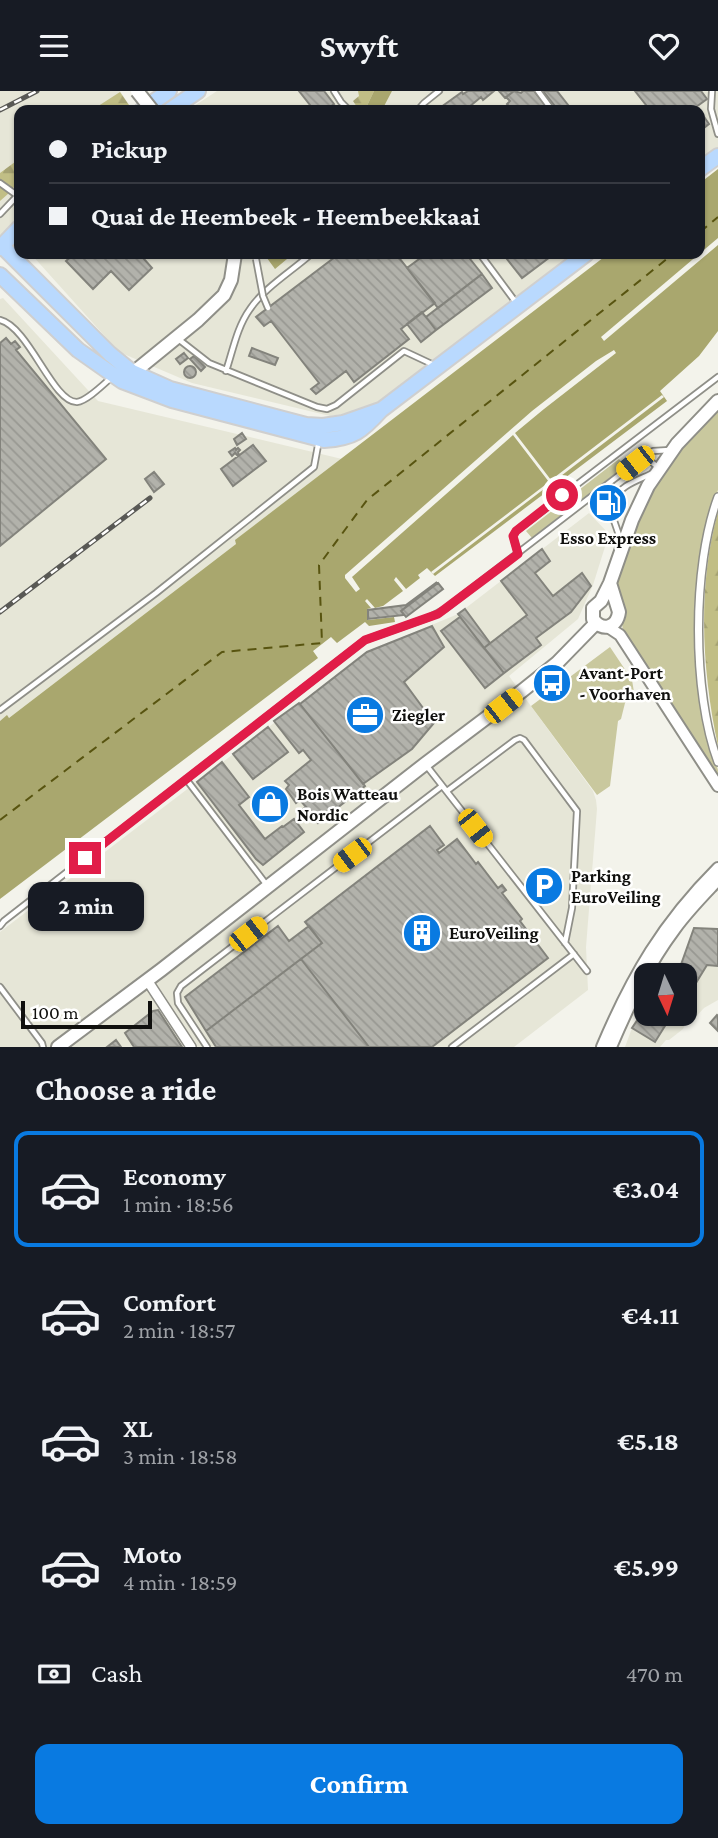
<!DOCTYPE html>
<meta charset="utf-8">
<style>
:root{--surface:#171b24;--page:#242831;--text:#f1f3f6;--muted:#9ea1a6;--line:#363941;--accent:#097ae1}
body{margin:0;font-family:"Crimson Pro",serif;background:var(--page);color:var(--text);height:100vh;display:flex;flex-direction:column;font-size:26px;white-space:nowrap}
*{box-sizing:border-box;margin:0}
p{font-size:23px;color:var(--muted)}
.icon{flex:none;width:38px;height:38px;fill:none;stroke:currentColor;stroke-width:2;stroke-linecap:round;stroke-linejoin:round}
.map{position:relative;height:956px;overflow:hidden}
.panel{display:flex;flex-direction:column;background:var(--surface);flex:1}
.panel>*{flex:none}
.guide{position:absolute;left:14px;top:14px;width:691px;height:154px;border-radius:14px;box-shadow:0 2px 5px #0004;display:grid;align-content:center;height:154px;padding:0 35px;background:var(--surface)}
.needle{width:46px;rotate:176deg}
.tools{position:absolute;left:634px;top:872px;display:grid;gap:14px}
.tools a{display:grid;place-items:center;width:63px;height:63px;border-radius:14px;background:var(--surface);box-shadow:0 2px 5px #0004;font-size:35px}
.scale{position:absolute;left:21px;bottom:18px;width:131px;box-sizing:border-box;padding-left:7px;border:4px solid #10100e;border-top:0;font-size:19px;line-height:24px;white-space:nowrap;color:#10100e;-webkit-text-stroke:5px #fffffe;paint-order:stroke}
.end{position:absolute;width:32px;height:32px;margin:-16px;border:9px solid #e11d48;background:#fff;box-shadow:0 0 0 4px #fff}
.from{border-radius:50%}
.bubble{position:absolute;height:49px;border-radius:14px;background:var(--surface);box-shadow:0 2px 5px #0004;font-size:23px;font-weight:700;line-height:49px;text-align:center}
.car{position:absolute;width:21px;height:42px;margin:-21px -10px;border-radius:9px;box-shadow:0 0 5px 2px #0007;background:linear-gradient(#f5c518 24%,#345 0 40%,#f5c518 0 76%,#345 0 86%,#f5c518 0)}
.guide b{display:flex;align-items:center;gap:24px;height:66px;font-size:26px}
.guide b+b{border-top:2px solid var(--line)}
.guide i{width:18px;height:18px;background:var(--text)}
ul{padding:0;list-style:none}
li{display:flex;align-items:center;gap:21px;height:116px;margin:0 14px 10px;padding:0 21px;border:4px solid transparent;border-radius:14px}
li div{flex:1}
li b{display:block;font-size:26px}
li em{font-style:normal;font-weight:700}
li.active{border-color:var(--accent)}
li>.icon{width:63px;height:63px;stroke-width:1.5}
h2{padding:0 35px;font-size:32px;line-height:84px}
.pay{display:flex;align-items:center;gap:18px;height:77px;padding:0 35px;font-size:26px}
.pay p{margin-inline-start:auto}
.button{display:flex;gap:14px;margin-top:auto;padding:14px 35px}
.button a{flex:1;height:80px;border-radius:14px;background:var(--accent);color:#fff;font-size:28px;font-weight:700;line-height:80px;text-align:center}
header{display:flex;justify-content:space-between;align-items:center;height:91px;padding:0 35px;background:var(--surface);font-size:32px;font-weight:700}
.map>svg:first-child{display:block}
</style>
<header><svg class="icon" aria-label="menu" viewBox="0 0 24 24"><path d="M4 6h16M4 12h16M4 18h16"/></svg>Swyft<svg class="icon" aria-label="heart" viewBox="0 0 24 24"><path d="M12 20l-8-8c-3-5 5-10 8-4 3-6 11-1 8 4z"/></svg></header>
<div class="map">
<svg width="718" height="956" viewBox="0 0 718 956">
<defs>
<pattern id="forest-firs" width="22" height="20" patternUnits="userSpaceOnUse" patternTransform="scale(1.75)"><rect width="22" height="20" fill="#c1be85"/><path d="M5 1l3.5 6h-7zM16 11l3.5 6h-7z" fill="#a5a272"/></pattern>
<pattern id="building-back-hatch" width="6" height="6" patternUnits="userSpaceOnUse" patternTransform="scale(1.75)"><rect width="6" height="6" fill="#b2b2ab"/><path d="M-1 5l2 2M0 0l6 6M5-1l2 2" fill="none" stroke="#989892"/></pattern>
</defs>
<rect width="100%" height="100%" fill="#f3f3eb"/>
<path fill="#e6e6d7" d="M0,0H120L131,17L129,19H19V127L0,147Z
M217,0H718V57L700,71V19H188Z
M31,163H581L380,317L330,325L192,292L119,261Z
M3,207L98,310L342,368L236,449V453L9,627L7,625L0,630V208Z
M589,422L609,443L593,494L578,528L509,585L593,700L596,709L597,718L586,856L588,899L514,956H0V841L367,561L458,523Z
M694,837L718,838V909L704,917L692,930L686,932L683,938L669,949H666L660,956H625L632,937L646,916V922H684V884H666L670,877L678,881Z"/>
<path fill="#c9c89e" d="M718,316V399L708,429L697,493L708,648L718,679V687L623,541L617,490L638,425L664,376Z
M619,368L625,375L532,447L526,440Z
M610,556L632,589L634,601L625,612L621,628L618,630L610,695L597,704L531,615Z"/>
<path fill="url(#forest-firs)" d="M358,0H374L365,19H359L353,10L359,5Z
M120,1L131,17L129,19H92Z
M19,68C19,91 18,95 0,110V82Z
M718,421V655C702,580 697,496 718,421Z"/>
<path fill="#a9a76e" d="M374,0H392L382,19H365Z
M718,78V240L699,265L660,300L667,310L435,485L427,477L418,484L420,487L406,498L396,486L394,489L403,500L383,515L375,517L367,508L365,510L371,517L367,518L368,529L394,526L395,531L369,535L365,531L337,552L331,546L313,560L318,567L0,808V630L7,624L9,627L236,453L235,449L608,163H700V92Z
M264,163H293L275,178Z"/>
<path fill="#f3f3eb" d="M718,147V154L604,250L601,246Z
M614,259L616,262L544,318L515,342L551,389L662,304L664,306L433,483L431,481L549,391L513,344L352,486L360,498L356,501L345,487V484L532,320L596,270Z"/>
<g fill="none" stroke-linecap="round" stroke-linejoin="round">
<path stroke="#585410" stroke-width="2" stroke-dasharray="9 7" stroke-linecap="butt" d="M700,141L718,126
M0,729L222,561L322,552L319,474L367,409L673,163"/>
</g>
<path fill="url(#building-back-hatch)" stroke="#83837c" stroke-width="2" d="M299,0H324L334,13L326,19H314Z
M468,0H494L483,9L481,6L469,16L470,19H437L462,1L463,3Z
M499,0H514L505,7Z
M514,0L521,2L523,0H534L549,19H512L507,13L510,10L506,6Z
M543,0H557L572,19H558Z
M635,0H701L707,8L696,16L699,19H650Z
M700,20L709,33L700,40Z
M74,163H149L144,168L152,177L129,199L111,180L93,198L66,170Z
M339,163H396L435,212L401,238L409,248L354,291L346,280L316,303L311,298L319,292L271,230L264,235L256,226Z
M426,163H466L482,183L438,217L407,177Z
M503,163H554L522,187Z
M482,183L492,197L436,239L426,226Z
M422,221L436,239L421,251L407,233Z
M6,247L11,253L15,250L20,256L16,259L106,368L0,455V252Z
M252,257L278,267L275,274L249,265Z
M184,262L188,267L180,273L176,268Z
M194,265L205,276L201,280L190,268Z
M184 281a6 6 0 1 1 12 0a6 6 0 1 1-12 0Z
M242,342L246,348L237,354L234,348Z
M253,354L266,370L233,395L221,378Z
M235,357L236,359L238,357L240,359L238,361L239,364L238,365L235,362L232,365L229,361Z
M154,381L164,393L154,401L145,388Z
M606,406L622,412L619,421L602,414Z
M542,458L550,470L535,482L553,505L582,482L591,495L571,521L536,547L541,554L504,582L484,557L527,524L501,490Z
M437,491L401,520L404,524L368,528V519L406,514Z
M438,492L443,498L406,526L401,520Z
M465,518L490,552L484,557L458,523Z
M460,526L504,582L485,597L441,540Z
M432,535L444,556L404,591L434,632L412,658L363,693L300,613L367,561Z
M299,612L365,695L318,732L314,727L312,729L303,718L306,716L300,709L296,712L286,698L289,694L285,690L311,669L303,659L299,662L274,630Z
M268,636L288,661L253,688L233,663Z
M222,671L249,706L239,714L265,748L282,735L283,736L294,728L304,741L263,774L256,768L197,691Z
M430,735L444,754L437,759L439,762L457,748L476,773L478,771L498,797L502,794L506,799L502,802L522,828L520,830L548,867L432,956H369L301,868L322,852L305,831Z
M278,835L289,850L309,835L322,852L206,940L185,906Z
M694,837L718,838V875L707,874L691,900L688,899L684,905V884H666L670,877L678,882Z
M301,868L369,956H216L206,940Z
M646,916V922H673L655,951L632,937Z
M158,919L182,956H134L125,942L153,920Z
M717,924L718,925V940L710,932Z
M116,949L121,956H107Z"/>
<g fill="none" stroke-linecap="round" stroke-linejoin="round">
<g stroke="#8f8f88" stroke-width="8">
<path id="service" d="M334,0L341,11L349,19
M538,0L552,19
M712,0L711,18L718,43
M418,19L424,12L439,0
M0,92L18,105
M0,123L19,103
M480,163L517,213
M0,229C29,236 53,312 77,311C87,310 105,292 113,285
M177,247L209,272L317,316L327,318L336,314L404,260L436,275
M226,280C233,259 237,236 250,218C264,197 292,180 311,163
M643,368L649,369L659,377
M614,409C620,394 639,389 653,382
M610,418L621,450
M518,463L513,445L516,440L718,286
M0,619L156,502L314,376L319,349
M426,674L587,880
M186,688L266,793
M447,700L515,649L520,647L524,649L577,720L572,817L565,852
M0,835L4,830L365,549L430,526L445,518L635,372L653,360L670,359
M0,896L42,952L43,956
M207,956L178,912L177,902L181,895L442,695
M452,956L574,863"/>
</g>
<g stroke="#8f8f88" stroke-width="10">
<path id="pedestrian" d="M718,406C692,476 692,601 718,671"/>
</g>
<g stroke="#8f8f88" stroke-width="12">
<path id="minor" d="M147,889L191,956"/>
</g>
<g stroke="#8f8f88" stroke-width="14">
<path id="tertiary" d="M608,536L620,544L718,695
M602,956C632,885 663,832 718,777
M611,956C629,914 648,874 675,838C688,820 703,805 718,789"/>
</g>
<g stroke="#8f8f88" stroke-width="16">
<path id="secondary" d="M128,286L198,229L224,204L231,189L235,163
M610,492L619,521C617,537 602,541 593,528V517L601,510L610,492L632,429L648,395L677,353L718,310
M58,956L161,879L425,673L522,600L557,572L596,532"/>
</g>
<g stroke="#cfcfcf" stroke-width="18">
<path id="primary" d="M142,19L169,0
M170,19L198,0
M700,78L718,65
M2,155L110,263L132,281L170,298L306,334L323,335L343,332L380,319
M0,157L19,137
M0,184L78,259L122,290L172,309L324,349C354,347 362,340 381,319L586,163"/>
</g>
<use href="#service" stroke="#fff" stroke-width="4.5"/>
<use href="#pedestrian" stroke="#fff" stroke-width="7"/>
<use href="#minor" stroke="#fff" stroke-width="9"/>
<use href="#tertiary" stroke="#fff" stroke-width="10"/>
<use href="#secondary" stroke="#fff" stroke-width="12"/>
<use href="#primary" stroke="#b9d9fe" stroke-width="14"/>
<g stroke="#595955" stroke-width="5">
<path id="rail" d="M0,19L37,0
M0,521L150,407"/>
</g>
<use href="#rail" stroke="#fffffe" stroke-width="2.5" stroke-dasharray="8" stroke-linecap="butt"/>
<g stroke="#8f8f88" stroke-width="8" stroke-linecap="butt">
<path id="service-bridge" d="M256,168L263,205L268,217"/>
</g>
<g stroke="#8f8f88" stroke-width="16" stroke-linecap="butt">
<path id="secondary-bridge" d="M137,0L152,19"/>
</g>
<use href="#service-bridge" stroke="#fff" stroke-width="4.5"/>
<use href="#secondary-bridge" stroke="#fff" stroke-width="12"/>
</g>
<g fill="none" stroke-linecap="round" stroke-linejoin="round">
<path stroke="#e11d48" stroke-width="9" d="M85,767L365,549L438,523L518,463L513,445L516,440L562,404"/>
</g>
<defs>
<g id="fuel-disc" transform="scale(2.0125)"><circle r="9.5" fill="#097ae1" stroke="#fffffe"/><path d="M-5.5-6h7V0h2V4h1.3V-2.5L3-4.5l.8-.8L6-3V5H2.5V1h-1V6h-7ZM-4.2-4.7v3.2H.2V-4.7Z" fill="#fff"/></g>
<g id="bus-disc" transform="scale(2.0125)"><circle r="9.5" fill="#097ae1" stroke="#fffffe"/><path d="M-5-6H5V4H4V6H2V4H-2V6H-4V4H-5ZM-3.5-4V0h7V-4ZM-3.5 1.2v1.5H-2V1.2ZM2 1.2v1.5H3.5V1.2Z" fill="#fff"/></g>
<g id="office-disc" transform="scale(2.0125)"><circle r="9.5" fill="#097ae1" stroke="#fffffe"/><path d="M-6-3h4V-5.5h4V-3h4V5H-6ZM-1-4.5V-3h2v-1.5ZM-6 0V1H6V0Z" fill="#fff"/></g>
<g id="shop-disc" transform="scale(2.0125)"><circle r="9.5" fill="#097ae1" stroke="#fffffe"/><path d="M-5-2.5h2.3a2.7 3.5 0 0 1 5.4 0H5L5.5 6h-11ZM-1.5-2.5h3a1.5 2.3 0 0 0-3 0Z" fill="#fff"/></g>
<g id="parking-disc" transform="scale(2.0125)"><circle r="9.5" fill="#097ae1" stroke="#fffffe"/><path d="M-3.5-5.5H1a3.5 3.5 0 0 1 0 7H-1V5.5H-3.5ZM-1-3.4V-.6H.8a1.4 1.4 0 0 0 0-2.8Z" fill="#fff"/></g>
<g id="building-disc" transform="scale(2.0125)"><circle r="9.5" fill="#097ae1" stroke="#fffffe"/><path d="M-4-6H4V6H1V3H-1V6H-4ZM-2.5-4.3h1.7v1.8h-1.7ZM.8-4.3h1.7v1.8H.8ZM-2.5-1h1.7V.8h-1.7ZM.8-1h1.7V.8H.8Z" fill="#fff"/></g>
</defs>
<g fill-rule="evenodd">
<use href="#fuel-disc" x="608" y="412"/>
<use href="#bus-disc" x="552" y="592"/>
<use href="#office-disc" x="365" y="624"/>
<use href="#shop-disc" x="270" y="713"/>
<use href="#parking-disc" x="544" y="795"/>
<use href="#building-disc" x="422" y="842"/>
</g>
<g text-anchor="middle" stroke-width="5" stroke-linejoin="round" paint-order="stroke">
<g font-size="18" font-weight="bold" fill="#10100e" stroke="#fffffe" text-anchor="start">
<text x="608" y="453" text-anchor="middle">Esso Express</text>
<text x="579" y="588">Avant-Port<tspan x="579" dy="21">- Voorhaven</tspan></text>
<text x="392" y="630">Ziegler</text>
<text x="297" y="709">Bois Watteau<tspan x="297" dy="21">Nordic</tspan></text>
<text x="571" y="791">Parking<tspan x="571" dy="21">EuroVeiling</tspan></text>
<text x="449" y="848">EuroVeiling</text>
</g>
</g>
</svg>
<div class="tools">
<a><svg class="needle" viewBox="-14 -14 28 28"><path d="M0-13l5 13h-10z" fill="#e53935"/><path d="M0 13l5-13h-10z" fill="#9ea1a6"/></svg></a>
</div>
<div class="scale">100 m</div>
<i class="end from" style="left:562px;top:404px"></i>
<i class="end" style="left:85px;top:767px"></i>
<div class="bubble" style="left:28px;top:791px;width:116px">2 min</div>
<i class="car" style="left:635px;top:372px;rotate:232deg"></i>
<i class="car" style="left:503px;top:615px;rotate:52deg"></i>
<i class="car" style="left:475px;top:737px;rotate:142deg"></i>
<i class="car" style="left:352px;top:764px;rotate:233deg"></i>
<i class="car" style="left:248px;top:843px;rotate:52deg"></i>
<div class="guide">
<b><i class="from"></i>Pickup</b>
<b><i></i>Quai de Heembeek - Heembeekkaai</b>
</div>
</div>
<section class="panel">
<h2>Choose a ride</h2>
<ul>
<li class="active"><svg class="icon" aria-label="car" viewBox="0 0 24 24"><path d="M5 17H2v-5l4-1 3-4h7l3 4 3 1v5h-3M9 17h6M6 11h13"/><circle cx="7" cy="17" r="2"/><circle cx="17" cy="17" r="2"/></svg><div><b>Economy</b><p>1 min · 18:56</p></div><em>€3.04</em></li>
<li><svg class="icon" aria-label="car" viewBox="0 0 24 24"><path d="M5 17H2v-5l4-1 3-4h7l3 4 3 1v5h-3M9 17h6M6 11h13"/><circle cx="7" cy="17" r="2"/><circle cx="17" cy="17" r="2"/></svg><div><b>Comfort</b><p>2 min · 18:57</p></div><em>€4.11</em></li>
<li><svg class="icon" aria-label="car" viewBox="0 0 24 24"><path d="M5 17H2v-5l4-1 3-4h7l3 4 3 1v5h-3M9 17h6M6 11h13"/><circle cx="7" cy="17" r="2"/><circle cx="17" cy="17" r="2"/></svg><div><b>XL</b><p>3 min · 18:58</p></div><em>€5.18</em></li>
<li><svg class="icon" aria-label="car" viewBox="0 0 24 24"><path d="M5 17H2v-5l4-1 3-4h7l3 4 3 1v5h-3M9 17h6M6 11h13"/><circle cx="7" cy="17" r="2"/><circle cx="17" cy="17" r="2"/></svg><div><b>Moto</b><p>4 min · 18:59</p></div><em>€5.99</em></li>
</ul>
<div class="pay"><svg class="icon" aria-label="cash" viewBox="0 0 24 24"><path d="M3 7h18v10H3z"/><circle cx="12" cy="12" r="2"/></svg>Cash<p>470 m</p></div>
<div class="button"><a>Confirm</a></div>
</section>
